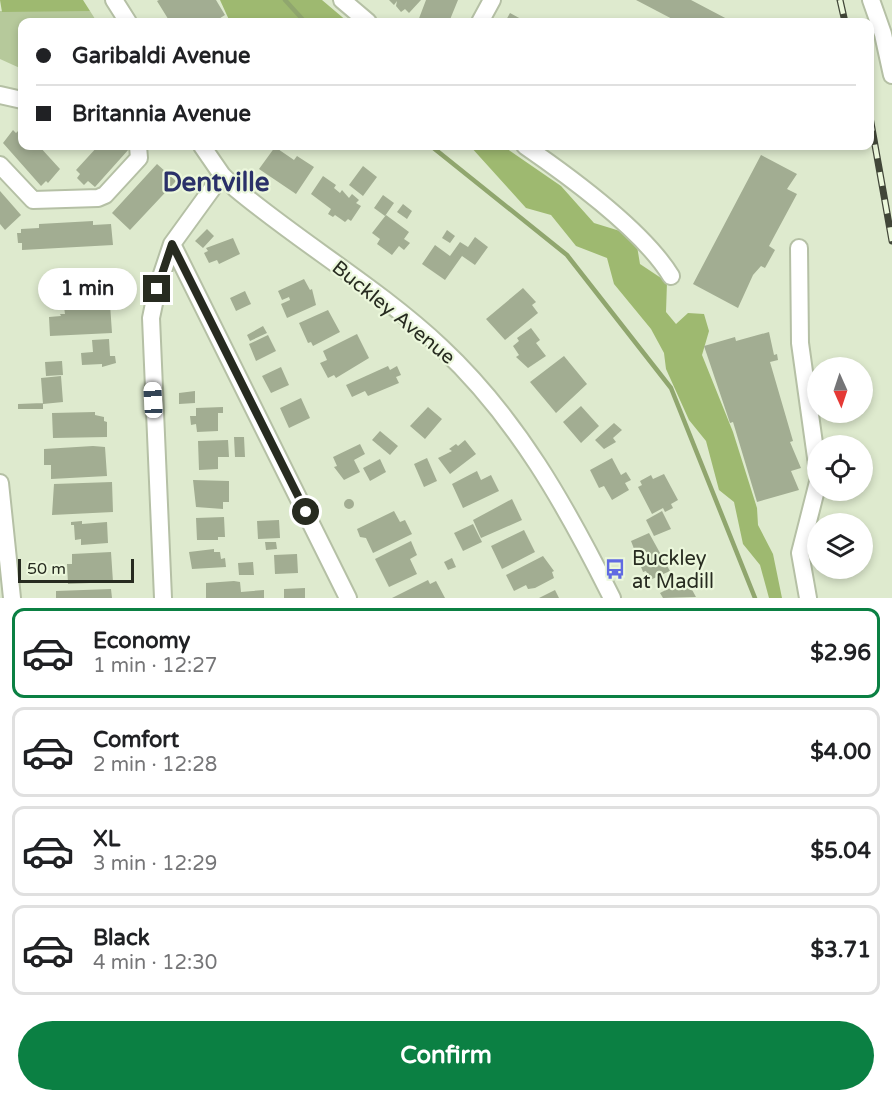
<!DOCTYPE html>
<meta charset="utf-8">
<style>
:root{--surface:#fff;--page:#f6f6f6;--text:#202124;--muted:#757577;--line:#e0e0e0;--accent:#0b8043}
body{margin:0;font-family:"Varela Round",sans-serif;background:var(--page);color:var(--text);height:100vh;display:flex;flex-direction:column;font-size:22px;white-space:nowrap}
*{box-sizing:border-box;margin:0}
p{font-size:20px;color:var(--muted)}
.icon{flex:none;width:33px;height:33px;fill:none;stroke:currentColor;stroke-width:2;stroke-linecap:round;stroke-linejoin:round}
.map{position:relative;height:598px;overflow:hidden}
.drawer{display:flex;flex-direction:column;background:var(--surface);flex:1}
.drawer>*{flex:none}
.hud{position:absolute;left:18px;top:18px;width:856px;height:132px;border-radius:12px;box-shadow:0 3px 9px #0003;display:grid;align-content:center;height:132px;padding:0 18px;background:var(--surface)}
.needle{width:39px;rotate:177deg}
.buttons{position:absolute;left:807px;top:357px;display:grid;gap:12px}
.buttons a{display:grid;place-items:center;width:66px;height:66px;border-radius:50%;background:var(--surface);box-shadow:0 3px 9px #0003;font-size:30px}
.scale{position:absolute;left:18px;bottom:15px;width:116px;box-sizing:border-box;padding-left:6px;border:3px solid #272b20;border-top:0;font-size:16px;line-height:21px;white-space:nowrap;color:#272b20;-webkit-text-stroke:4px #ebf7db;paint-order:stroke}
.end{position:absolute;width:27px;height:27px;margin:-14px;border:8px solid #272b20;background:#fff;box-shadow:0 0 0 3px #fff}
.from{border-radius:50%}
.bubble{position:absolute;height:42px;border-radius:21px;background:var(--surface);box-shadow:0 3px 9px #0003;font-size:20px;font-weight:700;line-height:42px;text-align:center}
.car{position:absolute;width:18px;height:36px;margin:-18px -9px;border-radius:8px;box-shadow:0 0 4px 2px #0007;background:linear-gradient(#fff 24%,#345 0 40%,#fff 0 76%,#345 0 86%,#fff 0)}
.hud b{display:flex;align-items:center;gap:21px;height:57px;font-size:22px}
.hud b+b{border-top:2px solid var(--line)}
.hud i{width:15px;height:15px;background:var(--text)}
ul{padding:10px 0 0;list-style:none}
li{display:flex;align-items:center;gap:18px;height:90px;margin:0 12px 9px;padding:0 6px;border:3px solid var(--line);border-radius:12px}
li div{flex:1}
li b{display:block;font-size:22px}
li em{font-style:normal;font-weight:700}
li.active{border-color:var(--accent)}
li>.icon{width:54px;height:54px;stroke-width:1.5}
.action{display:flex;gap:12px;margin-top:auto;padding:12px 18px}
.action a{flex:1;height:69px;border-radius:36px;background:var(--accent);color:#fff;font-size:24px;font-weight:700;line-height:69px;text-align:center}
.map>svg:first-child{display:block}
</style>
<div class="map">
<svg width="892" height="598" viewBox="0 0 892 598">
<rect width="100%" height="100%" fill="#deeace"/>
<path fill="#b6c99b" d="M0,11H90L97,22H22V69L0,59Z"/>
<path fill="#9eb970" d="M0,0H83L90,11L2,12Z
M220,0H322L348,22H230Z
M470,146H503L561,186L594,223L620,231L637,246L640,264L667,282L666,312L676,324L688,313L704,314L709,331L702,355L733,432L757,508L758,525L773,554L782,598H769L760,565L743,544L734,502L719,490L706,441L689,420L666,369L664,353L651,329L614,284L607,258L576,246L551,215L526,208Z"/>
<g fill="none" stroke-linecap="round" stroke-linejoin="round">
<path stroke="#90a66e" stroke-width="4.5" d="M285,0L305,22
M431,146L567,255L671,388L755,598"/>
</g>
<path fill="#a2ad92" d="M159,0H216L225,15L214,22H170L157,1Z
M389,0H421L409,13L405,9L401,12L396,6L397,1L394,5Z
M426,0H458L449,22L418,21Z
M636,0H691L729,20L728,22H678Z
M510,13L521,19L519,22H505Z
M22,127V146H39L60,169L48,183L46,181L41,186L3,143L13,130L16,133Z
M98,146H125L129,149L95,187L88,181L84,185L77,178L80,174L76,170Z
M275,147L294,160L297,156L314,167L296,194L259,169Z
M761,155L797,174L787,189L797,194L769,246L775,250L765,268L761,266L753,275L738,308L693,284Z
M157,164L176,181L130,230L112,213Z
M363,166L377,177L363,196L349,185Z
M323,176L336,185L334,188L340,193L342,190L349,198L352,194L359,200L356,203L361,206L351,221L348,219L345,222L335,215L333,217L328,214L331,209L311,194Z
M0,191L21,215L5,230L0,224Z
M383,195L394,203L385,216L374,208Z
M403,204L412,211L407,219L397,212Z
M386,215L409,232L404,239L410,243L404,250L399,246L392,255L377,244L380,239L372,233Z
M93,221V225L111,224L113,245L22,250V243H18L17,233H21V229L39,228V224Z
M207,229L214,236L203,248L195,241Z
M447,230L455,236L450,243L442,238Z
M475,237L488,247L475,265L462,256L445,280L422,264L435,245L450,256L460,242L468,247Z
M233,238L240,254L219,264L217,260L209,263L204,253L208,251L206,248Z
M110,271L112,298L92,302V299L66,301L65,282L77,281V286L94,285L93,272Z
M304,279L310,290L312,289L316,305L287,318L281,304L290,300L289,297L282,300L278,291Z
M523,288L536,302L532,305L538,313L505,340L486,319Z
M245,291L251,304L236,311L230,298Z
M110,304L112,333L50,336L49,317L61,316L60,314H65L64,307Z
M328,310L340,332L313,346L311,342L308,343L299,323Z
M263,326L267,333L250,341L247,335Z
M531,328L540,340L536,343L546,356L528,368L516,357L519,355L513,346L519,341L517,338Z
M769,332L774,355L777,354L778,360L770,362L793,441L790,442L801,468L791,471L799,490L757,502L733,422L730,423L704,346L735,337L736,341Z
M357,334L369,358L336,378L334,375L328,378L320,363L327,360L323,351Z
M268,335L276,351L256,361L249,344Z
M109,339L110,356H115L116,363L102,367V364L82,365L81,353L93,352L92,340Z
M564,356L587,384L556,413L530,382Z
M62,361L63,375L46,376L45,362Z
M388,366L390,370L397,366L401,375L396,377L399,383L368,396L365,391L352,397L346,385Z
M281,367L289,385L271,393L262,376Z
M61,376L63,402L43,404L41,378Z
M195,391V403L179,404V393Z
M301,398L310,418L289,428L280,408Z
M43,403V409H18V404Z
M581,406L599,426L581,443L563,422Z
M223,407V413H218V431L197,432L196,424L191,425L190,416H196V408Z
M428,407L442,419L425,439L410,426Z
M95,412V415L104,417V421L107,422V437L53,438L52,413Z
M614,423L622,430L613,438L616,442L604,449L595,440Z
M380,431L398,446L390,455L372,440Z
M234,437H244L245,457H235Z
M228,440L229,457H218V469L199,470L198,441Z
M465,440L476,454L450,474L438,458L452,451L449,449L456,444L458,446Z
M360,444L365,454L354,460L360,472L344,480L334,467L337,466L333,457Z
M93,446L105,447L107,476L51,479V465H44V449Z
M427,458L437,481L424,487L414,464Z
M612,458L621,475L626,472L631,480L625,483L629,490L612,500L604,486L599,488L590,470Z
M380,459L386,472L370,481L363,468Z
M477,471L481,480L491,475L499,491L463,508L452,484Z
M664,474L678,500L671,504L673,508L665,512L663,508L652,514L638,487L642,485L640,481L651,475L653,479Z
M193,480L229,481V502H223V509L196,507Z
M112,482L113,512L52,515L54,484Z
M512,499L522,520L481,538L473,520Z
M344 504a5 5 0 1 1 10 0a5 5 0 1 1-10 0Z
M394,511L400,522L405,520L412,534L373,553L366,538L360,537L357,529Z
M662,511L671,529L654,536L646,520Z
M224,517L225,537H218V540H197L196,518Z
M279,520L280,538L258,539L257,521Z
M82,521V524L107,522L108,543L81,545V539L75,540L74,525H71V522Z
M473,524L482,542L463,551L454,533Z
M524,530L535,552L502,569L491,546Z
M649,533L670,571L650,580L646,571L643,572L631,541Z
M411,541L417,555L410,559L417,574L389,587L375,559Z
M265,542H276L277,549L266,550Z
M214,549V552H220L221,559L225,558L226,567L192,569L189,552Z
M111,552L113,582L68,584L67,564H72V554Z
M297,554L298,573L275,574L274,555Z
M543,556L554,571L552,572L554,578L535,588L528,589L526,585L514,591L506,575Z
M452,558L456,567L448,570L444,562Z
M253,562L254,575H239L238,563Z
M428,580L430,584L436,581L445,598H392Z
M234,581L240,582L241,592L264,590V598H206V583Z
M681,582L683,586H690L696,597L663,598L660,593Z
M305,588V598H284V589Z
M111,589L112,598H56V591Z
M555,590L559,598H539Z"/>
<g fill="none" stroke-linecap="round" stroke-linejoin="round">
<g stroke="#b5c0a5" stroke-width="20">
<path id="minor" d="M114,0L128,22
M342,0L368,22
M871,0L883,34L892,75
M480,22L492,0
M0,95L22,100
M202,146L222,175L235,188C302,244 378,288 441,347C517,418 566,506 612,598
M525,146C570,177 643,230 671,276
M0,165L33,200L98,198L105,195L139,158L138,146
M172,244L348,598
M799,248L800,343L818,472
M0,483L12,598
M163,598L151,318L157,289L172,244L222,175
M808,598L800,553L818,482"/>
</g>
<use href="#minor" stroke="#fff" stroke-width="16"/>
<g stroke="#414638" stroke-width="7">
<path id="rail" d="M840,0L845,22
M870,117L892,241"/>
</g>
<use href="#rail" stroke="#ebf7db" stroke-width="4.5" stroke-dasharray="14" stroke-linecap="butt"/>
</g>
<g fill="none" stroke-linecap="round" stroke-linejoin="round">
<path stroke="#272b20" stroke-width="8" d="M157,289L172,244L306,512"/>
</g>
<defs>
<g id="bus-bare" transform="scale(1.62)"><path d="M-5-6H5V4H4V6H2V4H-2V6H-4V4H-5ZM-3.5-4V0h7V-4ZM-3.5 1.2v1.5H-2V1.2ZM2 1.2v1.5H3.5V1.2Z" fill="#606ae2" stroke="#ebf7db" stroke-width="2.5" paint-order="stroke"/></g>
</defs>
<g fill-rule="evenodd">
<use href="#bus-bare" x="615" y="569"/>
</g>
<g text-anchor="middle" stroke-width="4.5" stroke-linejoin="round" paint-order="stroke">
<g font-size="20" fill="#272b20" stroke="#ebf7db">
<text transform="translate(394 312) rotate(39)" y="7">Buckley Avenue</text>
</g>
<g font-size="20" fill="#272b20" stroke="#ebf7db" text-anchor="start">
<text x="632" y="565">Buckley<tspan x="632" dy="23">at Madill</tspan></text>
</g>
<g font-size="26" font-weight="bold" fill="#2a3069" stroke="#ebf7db">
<text x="216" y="191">Dentville</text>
</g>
</g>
</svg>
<div class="buttons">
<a><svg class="needle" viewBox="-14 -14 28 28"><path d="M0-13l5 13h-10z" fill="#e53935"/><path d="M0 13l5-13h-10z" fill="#757577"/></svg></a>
<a><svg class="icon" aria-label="locate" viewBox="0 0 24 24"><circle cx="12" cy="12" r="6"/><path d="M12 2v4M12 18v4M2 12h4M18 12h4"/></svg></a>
<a><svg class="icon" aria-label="layers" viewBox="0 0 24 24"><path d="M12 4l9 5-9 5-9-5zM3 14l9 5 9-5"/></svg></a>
</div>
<div class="scale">50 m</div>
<i class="end from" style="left:306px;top:512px"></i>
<i class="end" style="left:157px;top:289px"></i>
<div class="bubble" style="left:38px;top:268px;width:99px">1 min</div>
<i class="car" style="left:153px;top:400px;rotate:357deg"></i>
<div class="hud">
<b><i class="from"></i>Garibaldi Avenue</b>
<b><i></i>Britannia Avenue</b>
</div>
</div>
<section class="drawer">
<ul>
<li class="active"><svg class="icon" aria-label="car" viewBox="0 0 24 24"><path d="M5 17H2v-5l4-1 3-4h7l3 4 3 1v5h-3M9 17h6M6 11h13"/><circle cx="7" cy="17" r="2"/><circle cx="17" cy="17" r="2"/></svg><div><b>Economy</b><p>1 min · 12:27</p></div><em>$2.96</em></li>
<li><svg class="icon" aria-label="car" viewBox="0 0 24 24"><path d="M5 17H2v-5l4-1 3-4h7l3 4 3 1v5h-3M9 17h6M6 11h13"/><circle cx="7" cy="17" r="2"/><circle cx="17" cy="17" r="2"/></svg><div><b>Comfort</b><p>2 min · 12:28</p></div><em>$4.00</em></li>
<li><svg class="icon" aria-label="car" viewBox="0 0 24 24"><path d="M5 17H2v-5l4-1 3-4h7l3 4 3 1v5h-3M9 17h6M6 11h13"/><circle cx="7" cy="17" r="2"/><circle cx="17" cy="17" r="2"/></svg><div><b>XL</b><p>3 min · 12:29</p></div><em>$5.04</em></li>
<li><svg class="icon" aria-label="car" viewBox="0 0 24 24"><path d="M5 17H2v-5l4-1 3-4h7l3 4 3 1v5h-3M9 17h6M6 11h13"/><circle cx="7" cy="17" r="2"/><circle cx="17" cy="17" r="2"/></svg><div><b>Black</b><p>4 min · 12:30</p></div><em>$3.71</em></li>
</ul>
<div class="action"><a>Confirm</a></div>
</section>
